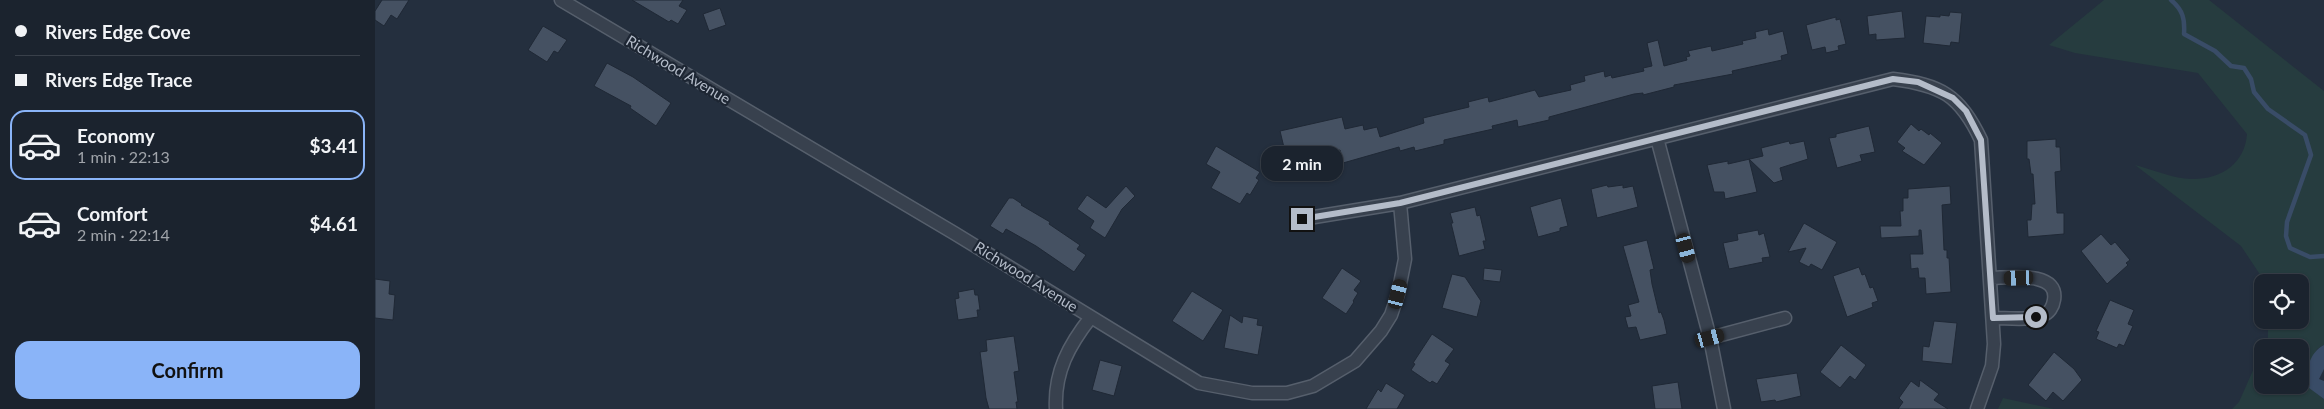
<!DOCTYPE html>
<meta charset="utf-8">
<style>
:root{--surface:#1b232e;--page:#282f3a;--text:#f1f3f6;--muted:#a0a4aa;--line:#39404a;--accent:#8ab4f8}
body{margin:0;font-family:Lato,sans-serif;background:var(--page);color:var(--text);height:100vh;display:flex;flex-direction:column;font-size:19px;white-space:nowrap}
*{box-sizing:border-box;margin:0}
p{font-size:16px;color:var(--muted)}
.icon{flex:none;width:28px;height:28px;fill:none;stroke:currentColor;stroke-width:2;stroke-linecap:round;stroke-linejoin:round}
.map{position:relative;flex:1;overflow:hidden}
.panel{display:flex;flex-direction:column;background:var(--surface);width:375px}
.panel>*{flex:none}
.guide{display:grid;align-content:center;height:110px;padding:0 15px;background:var(--surface)}
.buttons{position:absolute;left:1879px;top:274px;display:grid;gap:10px}
.buttons a{display:grid;place-items:center;width:55px;height:55px;border-radius:10px;background:var(--surface);box-shadow:0 1px 4px #0004,0 0 0 1px var(--line);font-size:25px}
.end{position:absolute;width:22px;height:22px;margin:-11px;border:6px solid #b4bcc9;background:#111;box-shadow:0 0 0 2px #111}
.from{border-radius:50%}
.bubble{position:absolute;height:35px;border-radius:15px;background:var(--surface);box-shadow:0 1px 4px #0004,0 0 0 1px var(--line);font-size:16px;font-weight:700;line-height:35px;text-align:center}
.car{position:absolute;width:15px;height:30px;margin:-15px -8px;border-radius:6px;box-shadow:0 0 4px 1px #0007;background:linear-gradient(#222 24%,#8ab4d8 0 40%,#222 0 76%,#8ab4d8 0 86%,#222 0)}
.guide b{display:flex;align-items:center;gap:18px;height:48px;font-size:19px}
.guide b+b{border-top:1px solid var(--line)}
.guide i{width:12px;height:12px;background:var(--text)}
ul{padding:0;list-style:none}
li{display:flex;align-items:center;gap:15px;height:70px;margin:0 10px 8px;padding:0 5px;border:2px solid transparent;border-radius:15px}
li div{flex:1}
li b{display:block;font-size:19px}
li em{font-style:normal;font-weight:700}
li.selected{border-color:var(--accent)}
li>.icon{width:45px;height:45px;stroke-width:1.5}
.button{display:flex;gap:10px;margin-top:auto;padding:10px 15px}
.button a{flex:1;height:58px;border-radius:15px;background:var(--accent);color:#111;font-size:20px;font-weight:700;line-height:58px;text-align:center}
main{display:flex;flex:1;min-height:0}
.map>svg:first-child{display:block}
</style>
<main>
<section class="panel">
<div class="guide">
<b><i class="from"></i>Rivers Edge Cove</b>
<b><i></i>Rivers Edge Trace</b>
</div>
<ul>
<li class="selected"><svg class="icon" aria-label="car" viewBox="0 0 24 24"><path d="M5 17H2v-5l4-1 3-4h7l3 4 3 1v5h-3M9 17h6M6 11h13"/><circle cx="7" cy="17" r="2"/><circle cx="17" cy="17" r="2"/></svg><div><b>Economy</b><p>1 min · 22:13</p></div><em>$3.41</em></li>
<li><svg class="icon" aria-label="car" viewBox="0 0 24 24"><path d="M5 17H2v-5l4-1 3-4h7l3 4 3 1v5h-3M9 17h6M6 11h13"/><circle cx="7" cy="17" r="2"/><circle cx="17" cy="17" r="2"/></svg><div><b>Comfort</b><p>2 min · 22:14</p></div><em>$4.61</em></li>
</ul>
<div class="button"><a>Confirm</a></div>
</section>
<div class="map">
<svg width="1949" height="409" viewBox="0 0 1949 409">
<rect width="100%" height="100%" fill="#242f3e"/>
<path fill="#263c3f" d="M1729,0H1834L1949,91V345L1942,349L1930,384L1949,399V409H1857L1864,402L1887,350L1888,385H1925V348L1889,347L1893,338V320H1925V282H1890L1866,246L1760,165C1776,169 1800,179 1816,179C1845,180 1870,164 1872,134L1823,73L1700,53L1674,45Z
M1628,398L1679,409H1623Z"/>
<path fill="#394c67" d="M1949,345V369L1944,379L1949,381V399L1930,385C1932,369 1934,353 1949,345Z"/>
<g fill="none" stroke-linecap="round" stroke-linejoin="round">
<path stroke="#394c67" stroke-width="4.5" d="M1796,0C1808,10 1810,19 1809,34L1840,51L1856,66L1869,68L1876,79L1879,92L1893,109L1930,135L1936,155L1912,222L1911,236L1915,248L1935,257L1949,256"/>
</g>
<path fill="#455162" stroke="#1f2835" d="M7,0H34L22,19L16,15L9,26L0,20V11Z
M257,0H308L304,6L312,10L303,24L296,20L294,22Z
M345,8L351,25L334,31L328,14Z
M1527,11L1530,38L1501,40V34L1494,35L1492,16Z
M1575,12L1587,13L1584,43L1576,42L1575,46L1548,43L1551,16L1565,17V15L1574,16Z
M1461,17V20L1465,19L1471,44L1463,46L1464,50L1451,53L1450,47L1437,50L1431,25Z
M168,26L192,40L183,53L179,51L172,62L153,50Z
M1393,29L1394,35L1408,31L1413,54L1406,56L1407,60L1357,71L1358,74L1299,85V87L1268,95V93L1259,94L1174,117V120L1143,127L1142,120L1117,126L1118,129L1069,140V144L1040,151L1039,147L1025,151L1024,147L968,163L965,150L913,164L905,131L967,117L970,129L988,125L989,130L1002,127L1005,137L1049,123L1048,118L1094,107L1093,102L1113,97L1114,102L1160,90L1164,97L1196,90L1195,85L1210,81L1209,76L1229,71L1230,77L1236,75L1237,78L1269,71L1268,68L1277,66L1272,43L1283,40L1289,66L1312,60L1311,57L1315,56L1313,51L1336,46L1337,51L1368,44L1367,41L1381,38L1380,32Z
M232,63L258,77L296,103L281,126L255,108L256,106L219,86Z
M1536,124L1544,131L1546,129L1554,135L1555,133L1567,143L1549,165L1527,151L1530,148L1522,142Z
M1494,126L1500,152L1485,155L1487,161L1462,168L1454,138L1461,137V134Z
M1681,139V147H1685L1686,171L1680,172L1682,213H1689V234L1653,237L1652,220H1656L1657,204H1660L1658,174H1656L1654,159H1652V141Z
M1414,141L1415,144L1429,141L1433,159L1405,168L1408,180L1399,183L1374,159L1382,192L1350,199L1349,192H1339L1332,165L1353,161V164L1388,156L1386,148Z
M841,146L885,172L881,178L884,180L875,195L872,193L865,204L836,188L845,172L831,164Z
M1232,185L1233,187L1248,185V188L1258,186L1263,207L1222,218L1216,189Z
M751,186L760,196L747,209L730,238L715,228L719,221L702,209L712,195L731,208Z
M1575,186L1576,204L1567,205L1569,250H1572V258H1574L1576,292L1551,294L1550,278H1544L1543,268L1536,269L1535,254H1548L1546,230H1544V236L1506,238L1505,226H1526L1525,211H1528V198H1533V189Z
M634,198H638L647,204L646,205L675,222L674,224L705,245L702,249L711,255L699,272L661,246L631,229L628,234L615,226Z
M1186,198L1193,226L1185,228V231L1163,237L1155,207Z
M1100,207L1102,216L1105,215L1111,241H1108L1110,249L1084,256L1076,223H1078L1075,213Z
M1429,223L1462,242L1447,270L1436,264L1434,267L1424,262L1431,248L1413,252Z
M1383,230L1384,235L1389,233L1395,257L1387,258L1388,262L1354,269L1348,243L1363,240L1362,234Z
M1726,234L1736,245L1740,242L1755,260L1751,263L1753,265L1732,284L1706,251Z
M1272,240L1279,269L1275,270L1277,284L1284,313L1286,312L1289,320L1292,334L1265,340L1261,327L1253,328L1250,317L1256,316L1253,305L1264,302L1248,246Z
M1484,267L1487,275L1490,274L1495,288L1498,287L1503,301L1497,303L1498,307L1472,317L1458,276Z
M967,268L986,281L979,290L983,293L978,301L979,302L971,314L947,298Z
M1109,268L1127,270L1125,282L1108,280Z
M1077,274L1090,277L1106,301L1102,317L1067,308Z
M0,279L15,281L14,294L20,295L18,320L0,318Z
M599,289L600,295H603L605,310H602L603,317L583,320L580,299L584,298L583,292Z
M817,291L848,310L828,341L797,321Z
M1735,300L1759,310L1753,324L1758,326L1749,346L1744,344L1742,348L1721,339L1724,332L1721,331Z
M855,315L867,323L868,316L883,319L882,325L888,326L883,355L849,348Z
M1559,321L1582,323L1577,364L1547,361L1548,346L1554,347Z
M1057,334L1079,349L1070,361L1075,364L1062,384L1057,381L1055,383L1036,370L1040,364L1038,363Z
M639,336L644,371L639,372L643,402H641L642,409H614L611,398L605,352L612,351L611,340Z
M1466,345L1491,365L1480,380L1475,376L1465,388L1445,372Z
M1679,352L1699,369L1707,380L1688,401L1678,392L1671,401L1653,385Z
M725,360L747,366L739,396L717,390Z
M1422,373L1426,396L1401,402L1400,400L1386,402L1381,379Z
M1545,380L1564,394L1559,400L1573,409H1523L1528,402L1524,398L1536,381L1544,387Z
M1303,382L1307,409H1280L1277,386Z
M1011,383L1030,395L1022,409H991L1003,389L1006,392Z"/>
<g fill="none" stroke-linecap="round" stroke-linejoin="round">
<g stroke="#565f6c" stroke-width="15">
<path id="street" d="M186,0L579,233L824,383L877,393H912L938,386L980,361L1006,331L1016,315L1023,294L1030,259L1025,203
M1282,138L1335,338L1349,409
M927,219L1025,203L1518,79C1566,85 1585,95 1606,140L1619,344L1617,366L1602,409
M1615,278C1633,278 1684,270 1679,300C1678,307 1674,313 1668,315C1654,321 1633,318 1618,318
M1335,338L1410,318
M681,409C679,372 694,345 716,317"/>
</g>
<use href="#street" stroke="#38414e" stroke-width="12"/>
</g>
<g fill="none" stroke-linecap="round" stroke-linejoin="round">
<path stroke="#b4bcc9" stroke-width="6" d="M927,219L1025,203L1518,79L1543,82L1578,98L1591,111L1606,140L1618,318L1661,317"/>
</g>
<g text-anchor="middle" stroke-width="4.5" stroke-linejoin="round" paint-order="stroke">
<g font-size="15" fill="#b4bcc9" stroke="#1d2633">
<text transform="translate(303 70) rotate(31)" y="5">Richwood Avenue</text>
<text transform="translate(651 277) rotate(32)" y="5">Richwood Avenue</text>
</g>
</g>
</svg>
<div class="buttons">
<a><svg class="icon" aria-label="locate" viewBox="0 0 24 24"><circle cx="12" cy="12" r="6"/><path d="M12 2v4M12 18v4M2 12h4M18 12h4"/></svg></a>
<a><svg class="icon" aria-label="layers" viewBox="0 0 24 24"><path d="M12 4l9 5-9 5-9-5zM3 14l9 5 9-5"/></svg></a>
</div>
<i class="end from" style="left:1661px;top:317px"></i>
<i class="end" style="left:927px;top:219px"></i>
<div class="bubble" style="left:886px;top:146px;width:82px">2 min</div>
<i class="car" style="left:1311px;top:248px;rotate:165deg"></i>
<i class="car" style="left:1644px;top:278px;rotate:268deg"></i>
<i class="car" style="left:1023px;top:294px;rotate:14deg"></i>
<i class="car" style="left:1335px;top:338px;rotate:75deg"></i>
</div>
</main>
